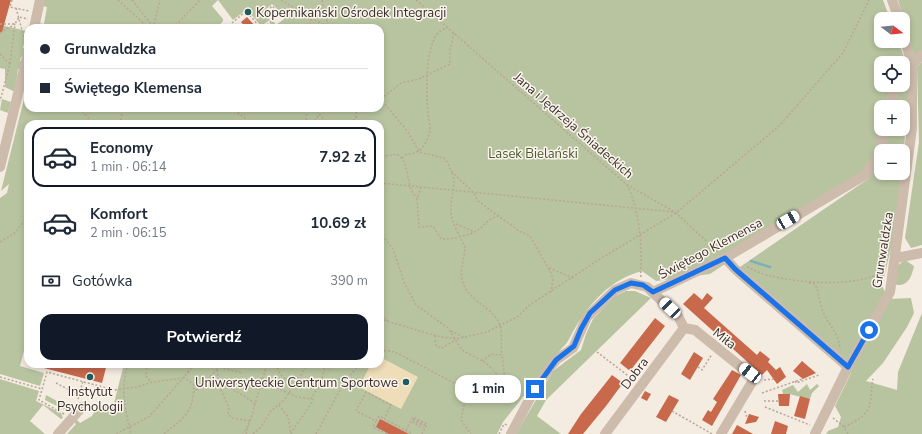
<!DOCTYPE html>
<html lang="pl">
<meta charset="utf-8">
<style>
:root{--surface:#fff;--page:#f6f6f7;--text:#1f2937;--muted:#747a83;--line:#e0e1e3;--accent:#111827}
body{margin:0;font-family:"Nunito Sans",sans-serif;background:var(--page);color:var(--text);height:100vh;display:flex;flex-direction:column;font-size:15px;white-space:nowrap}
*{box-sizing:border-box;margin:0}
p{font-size:13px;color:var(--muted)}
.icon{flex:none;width:22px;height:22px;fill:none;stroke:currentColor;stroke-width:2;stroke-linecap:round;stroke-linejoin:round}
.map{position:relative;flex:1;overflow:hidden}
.panel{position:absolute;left:24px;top:120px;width:360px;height:248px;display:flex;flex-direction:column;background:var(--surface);border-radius:12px;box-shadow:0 2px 6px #0003}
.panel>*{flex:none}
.banner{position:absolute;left:24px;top:24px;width:360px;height:88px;border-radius:12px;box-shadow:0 2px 6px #0003;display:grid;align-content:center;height:88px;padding:0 16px;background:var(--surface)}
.needle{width:26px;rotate:106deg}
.fabs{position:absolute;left:874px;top:12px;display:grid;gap:8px}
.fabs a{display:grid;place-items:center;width:36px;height:36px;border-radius:8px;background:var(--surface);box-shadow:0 2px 6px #0003;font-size:20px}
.end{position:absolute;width:18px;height:18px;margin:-9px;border:5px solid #1a73e8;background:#fff;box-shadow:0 0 0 2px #fff}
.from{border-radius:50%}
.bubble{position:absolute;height:28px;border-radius:12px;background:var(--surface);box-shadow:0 2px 6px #0003;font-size:13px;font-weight:700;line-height:28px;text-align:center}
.car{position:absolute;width:12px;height:24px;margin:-12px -6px;border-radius:5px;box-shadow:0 0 3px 1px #0007;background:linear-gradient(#fff 24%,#345 0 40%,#fff 0 76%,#345 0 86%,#fff 0)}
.banner b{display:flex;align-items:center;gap:14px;height:38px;font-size:15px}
.banner b+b{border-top:1px solid var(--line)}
.banner i{width:10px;height:10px;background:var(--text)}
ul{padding:7px 0 0;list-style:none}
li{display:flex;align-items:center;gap:12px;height:60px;margin:0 8px 6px;padding:0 8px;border:2px solid transparent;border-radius:12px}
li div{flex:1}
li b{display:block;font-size:15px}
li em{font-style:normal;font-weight:700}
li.active{border-color:var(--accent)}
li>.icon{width:36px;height:36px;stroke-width:1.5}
.pay{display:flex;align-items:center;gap:10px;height:44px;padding:0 16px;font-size:15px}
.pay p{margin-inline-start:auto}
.cta{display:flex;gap:8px;margin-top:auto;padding:8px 16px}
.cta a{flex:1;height:46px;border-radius:12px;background:var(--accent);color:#fff;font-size:16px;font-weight:700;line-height:46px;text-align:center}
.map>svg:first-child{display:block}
</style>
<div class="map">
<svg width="922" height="434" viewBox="0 0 922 434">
<rect width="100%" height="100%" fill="#f4ebe1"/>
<path fill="#b8c4a0" d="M44,0H218L212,6L223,19V21L217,28H37L38,23L44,24L47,7L42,6Z
M218,0H883L890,19H881V41H898L906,62L903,65V63H881V85H893L884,107H881V123L876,153L862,172L710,274L656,281L642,271C611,279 591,302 575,328C570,336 569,342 562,348L503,422L497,434H67L76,424L74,422L76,419L80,423L92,416L98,405L103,406L105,403L113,407L124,364H380V124H28V335L20,366L44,373L40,386L0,374V198L7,193L9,184L1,191L28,83V108H380V28H272L271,25L268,28L267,26L273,21L276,25L284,19V16L272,4L263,12L270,20L261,26L247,9L233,20Z
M898,0H922V51L915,59Z
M0,25L27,31L23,48L26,49L25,56L21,57L20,61H23L21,69H18L15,92L5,87V69L0,68Z
M922,62V245L911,248L905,238L919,142L917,67Z
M903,82L908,83L903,167V151H885L888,129H903V107H893Z
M2,99L11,102L8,113L0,110Z
M881,160V173H902L892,244L882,286L889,299L911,298L914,313L907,327L883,363L866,381L897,390L898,372L922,313V434H826L828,431L838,427L841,417L835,406L851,373L737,269L868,179Z
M905,260L914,266C912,275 909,286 897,285L894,282L897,266Z
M626,291H635L651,298L546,400L537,416L561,434H516L553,371L581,350L586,334L593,319L615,296Z
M0,379L39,391L36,401L61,413L63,418L61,419L43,405L30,421L45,434H0Z
M807,384L810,390L817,384L819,386L812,393L810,399L789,394H783L782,390L793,385L798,392Z
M46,395L68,407L70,410L67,411L45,400Z"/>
<path fill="#efdcb8" d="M380,357L418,377L401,409L359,387L371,364H380Z"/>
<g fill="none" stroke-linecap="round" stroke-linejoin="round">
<path stroke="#7fb0b2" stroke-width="2.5" d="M751,261L770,267"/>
</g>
<path fill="#c8694b" d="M0,0H11L2,32H0Z
M247,17L257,28H246L241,22Z
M694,293L702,300L707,293L713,298L704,308L757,355L760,351L770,359L768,362L776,370L780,367L786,377L777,384L767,370L762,375L683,304Z
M655,318L665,326L630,371L620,363Z
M694,352L703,358L690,380L681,374Z
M802,361L816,373L803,379L793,371Z
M37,364H107L102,383L36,366Z
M732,370L741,375L712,426L702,420L708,410L711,412L717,402L713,399Z
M612,375L623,383L606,406L583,434H568L581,414Z
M645,391L651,394L647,401L641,398Z
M778,394H790L789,406H779Z
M669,395L679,400L666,422L656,417Z
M800,396L810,399L805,419L794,416Z
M749,414L759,417L756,422L745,424Z
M380,419L409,434H389L376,427Z
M775,421L788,426L786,434H771Z
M737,425L753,434H732Z"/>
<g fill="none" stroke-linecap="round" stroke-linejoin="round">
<path stroke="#b9a596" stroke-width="1.5" stroke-dasharray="2 2" stroke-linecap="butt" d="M12,0L10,7L29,11
M118,0L149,28
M132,0L154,28
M281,0L311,18L310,28
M322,0L328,26
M416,0L626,184L676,213L718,252
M16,8L26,45
M311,18L330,28
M232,23L246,11L261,28
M0,24H15L19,17L28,19
M153,28L160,0
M173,28L200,0
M264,28L279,14L272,6L266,12L273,20
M0,33L15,24
M0,54L10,64L0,101
M10,64L15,24
M380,98L408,132L419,152L444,158L448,163L451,171L474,193L478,201L519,231L530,236L551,273L553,279L551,292
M381,99L401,83L419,79L450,64V50L454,33
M80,108L93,124
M231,108L245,118L250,124
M314,108L328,124
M356,108L357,124
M120,124L123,108
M306,124L307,108
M312,124L319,115
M351,124L356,116
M380,154L381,157L397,154C412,165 404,186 417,198
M402,158L407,154C420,155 427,143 430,131C431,125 428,118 428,113C426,91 425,52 437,34C439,31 444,29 447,27
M452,173C457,184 450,197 451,210C451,223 460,236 465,247C465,257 460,268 462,278C465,301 492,305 500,325C503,334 500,346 502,355
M380,183L674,212
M627,185C637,203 641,235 641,255C642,263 640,270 641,277
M421,187L417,199L419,227L433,226L441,239C450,240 471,235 478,230C485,225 490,217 499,216
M456,224L475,232
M380,232L393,249L404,282L416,305L448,328L462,350L486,363L511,388L523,395
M0,242L15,233L28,216
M747,267C755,270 763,275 771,276C801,283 857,288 884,271
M549,268L573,278
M809,283L815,284C819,292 819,301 822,309C827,324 839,332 840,349
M380,315L388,321
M380,319L437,336L456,339L487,332L517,317L531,304L600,259L676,213L779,126L843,53L869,0
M451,331L466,338
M435,336L436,346L442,348L454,341
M380,350L395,352L460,386L465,400L461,420L471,434
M597,352L635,381
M482,361L491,354L502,355L505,380
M128,364C120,389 125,409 131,434
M147,364L146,376L151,382
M276,364L280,374L294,386
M323,364L330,370
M698,367L702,370L712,354
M216,368L219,367L242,373
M217,370L221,390L229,408L228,414L232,418L250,421L243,434
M188,373V364
M0,377L42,389
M764,380L774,379
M220,381L255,403
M795,381L796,383L819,375
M262,382L298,397L311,399L321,383L325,366
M56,383L79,395
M193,393L217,370L215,366L205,364
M762,393L802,379
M78,399L83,381
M764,401H778
M279,405L288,417L291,434
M765,407L810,425
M356,411L366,392L391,405L384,419
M672,411L712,434
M745,411L747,418
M358,412L376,421L379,416L413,434
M64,414L39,400L47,372L114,390L137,387L153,382L184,378
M833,418L844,427L848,434
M413,419L425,425
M413,420L424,426
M250,421L267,364
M376,421L373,427L387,434
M412,422L423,428
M844,427C858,420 870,415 871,398C872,391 871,386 873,379
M406,430L413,417L427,424L422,434
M116,434L150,416L195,364
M164,434C169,429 174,426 179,422C192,409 193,402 194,385L184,377
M246,434L249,424
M253,434L261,427L271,411L285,399L308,364
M291,434C297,421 308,412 313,399
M316,434L345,381L360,364
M499,434L504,424L507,425"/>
<path stroke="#cdbbac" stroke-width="10" d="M892,0L899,19
M34,28L40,0
M903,33L912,65L903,73
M888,107L897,85
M0,167L28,53
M725,258L735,269L848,367
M896,258L922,253
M653,292L725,258L865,175L880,154L884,129
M684,328L695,330L752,376V382L721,434
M58,434L82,407
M511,434L535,389L550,367L556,360L573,348L587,317L615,290L631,283L647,287L678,316L684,328
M605,434L684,328
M815,434L848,367L890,292L912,128V65L922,55"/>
</g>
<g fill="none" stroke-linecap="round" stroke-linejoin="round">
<path stroke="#1a73e8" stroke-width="5" d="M535,389L556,360L574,346L581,329L590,313L615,290L631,283L643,285L653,292L725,258L735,269L848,367L869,330"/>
</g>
<g fill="#1f5a5e" stroke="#fbf5ee" stroke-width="1.5">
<circle cx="248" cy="12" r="4"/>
<circle cx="90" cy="377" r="4"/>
<circle cx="406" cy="382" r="4"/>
</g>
<g text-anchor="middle" stroke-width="3" stroke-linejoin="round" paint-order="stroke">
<g font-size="13" fill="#3b302b" stroke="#fbf5ee" text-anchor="start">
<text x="256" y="17">Kopernikański Ośrodek Integracji</text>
<text x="398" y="387" text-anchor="end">Uniwersyteckie Centrum Sportowe</text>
<text x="90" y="396" text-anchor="middle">Instytut<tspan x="90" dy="15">Psychologii</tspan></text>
</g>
<g font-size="13" fill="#3b302b" stroke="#fbf5ee">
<text transform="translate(574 125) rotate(41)" y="5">Jana i Jędrzeja Śniadeckich</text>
<text transform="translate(710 248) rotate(-28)" y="5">Świętego Klemensa</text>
<text transform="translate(882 250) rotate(-81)" y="5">Grunwaldzka</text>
<text transform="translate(725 338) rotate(38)" y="5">Miła</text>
<text transform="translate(634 373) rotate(-53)" y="5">Dobra</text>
</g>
<g font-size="13" fill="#4a5a2e" stroke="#fbf5ee">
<text x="533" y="158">Lasek Bielański</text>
</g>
</g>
</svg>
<div class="fabs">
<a><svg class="needle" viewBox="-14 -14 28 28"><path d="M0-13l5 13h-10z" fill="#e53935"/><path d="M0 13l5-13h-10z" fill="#747a83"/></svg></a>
<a><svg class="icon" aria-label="locate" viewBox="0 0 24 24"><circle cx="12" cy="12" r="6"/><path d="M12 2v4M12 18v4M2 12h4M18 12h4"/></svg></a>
<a>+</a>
<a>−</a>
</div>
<i class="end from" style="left:869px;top:330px"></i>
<i class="end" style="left:535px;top:389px"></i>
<div class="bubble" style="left:455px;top:375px;width:66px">1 min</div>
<i class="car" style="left:788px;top:220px;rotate:60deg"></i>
<i class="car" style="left:670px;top:308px;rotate:314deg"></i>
<i class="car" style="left:750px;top:373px;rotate:308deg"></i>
<div class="banner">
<b><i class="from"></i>Grunwaldzka</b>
<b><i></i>Świętego Klemensa</b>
</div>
<section class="panel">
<ul>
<li class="active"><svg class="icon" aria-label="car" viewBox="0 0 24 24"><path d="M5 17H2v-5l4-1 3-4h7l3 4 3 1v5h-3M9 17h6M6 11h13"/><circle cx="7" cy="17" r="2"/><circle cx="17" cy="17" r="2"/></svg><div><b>Economy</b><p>1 min · 06:14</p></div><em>7.92 zł</em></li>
<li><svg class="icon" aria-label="car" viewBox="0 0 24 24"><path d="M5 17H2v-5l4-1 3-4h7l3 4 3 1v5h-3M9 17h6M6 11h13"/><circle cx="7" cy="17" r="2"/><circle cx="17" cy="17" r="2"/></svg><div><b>Komfort</b><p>2 min · 06:15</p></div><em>10.69 zł</em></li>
</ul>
<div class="pay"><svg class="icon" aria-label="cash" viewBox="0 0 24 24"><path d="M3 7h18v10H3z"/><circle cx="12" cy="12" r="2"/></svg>Gotówka<p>390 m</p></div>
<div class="cta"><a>Potwierdź</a></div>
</section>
</div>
